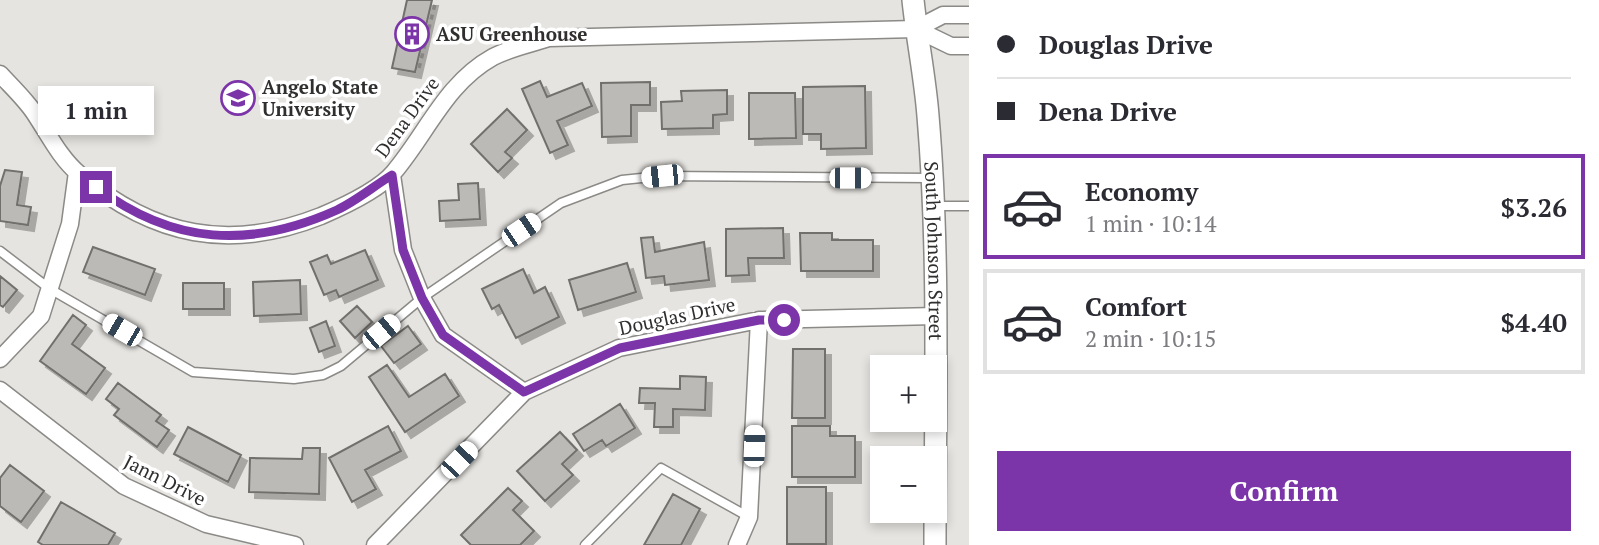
<!DOCTYPE html>
<meta charset="utf-8">
<style>
:root{--surface:#fff;--page:#f7f7f7;--text:#2b2b33;--muted:#7c7c81;--line:#e1e1e2;--accent:#7b35a8}
body{margin:0;font-family:"PT Serif",serif;background:var(--page);color:var(--text);height:100vh;display:flex;flex-direction:column;font-size:26px;white-space:nowrap}
*{box-sizing:border-box;margin:0}
p{font-size:23px;color:var(--muted)}
.icon{flex:none;width:38px;height:38px;fill:none;stroke:currentColor;stroke-width:2;stroke-linecap:round;stroke-linejoin:round}
.map{position:relative;flex:1;overflow:hidden}
.details{display:flex;flex-direction:column;background:var(--surface);width:630px}
.details>*{flex:none}
.guide{display:grid;align-content:center;height:154px;padding:0 28px;background:var(--surface)}
.fabs{position:absolute;left:870px;top:355px;display:grid;gap:14px}
.fabs a{display:grid;place-items:center;width:77px;height:77px;border-radius:0px;background:var(--surface);box-shadow:0 4px 10px #0003;font-size:35px}
.end{position:absolute;width:32px;height:32px;margin:-16px;border:9px solid #7b35a8;background:#fff;box-shadow:0 0 0 4px #fff}
.from{border-radius:50%}
.bubble{position:absolute;height:49px;border-radius:0px;background:var(--surface);box-shadow:0 4px 10px #0003;font-size:23px;font-weight:800;line-height:49px;text-align:center}
.car{position:absolute;width:21px;height:42px;margin:-21px -10px;border-radius:9px;box-shadow:0 0 5px 2px #0007;background:linear-gradient(#fff 24%,#345 0 40%,#fff 0 76%,#345 0 86%,#fff 0)}
.guide b{display:flex;align-items:center;gap:24px;height:66px;font-size:26px}
.guide b+b{border-top:2px solid var(--line)}
.guide i{width:18px;height:18px;background:var(--text)}
ul{padding:0;list-style:none}
li{display:flex;align-items:center;gap:21px;height:105px;margin:0 14px 10px;padding:0 14px;border:4px solid var(--line);border-radius:0px}
li div{flex:1}
li b{display:block;font-size:26px}
li em{font-style:normal;font-weight:800}
li.active{border-color:var(--accent)}
li>.icon{width:63px;height:63px;stroke-width:1.5}
.action{display:flex;gap:14px;margin-top:auto;padding:14px 28px}
.action a{flex:1;height:80px;border-radius:0px;background:var(--accent);color:#fff;font-size:28px;font-weight:800;line-height:80px;text-align:center}
main{display:flex;flex:1;min-height:0}
.map>svg:first-child{display:block}
</style>
<main>
<div class="map">
<svg width="969" height="545" viewBox="0 0 969 545">
<defs>
<filter id="shadow"><feDropShadow dx="6" dy="6" stdDeviation="0" flood-color="#0004"/></filter>
</defs>
<rect width="100%" height="100%" fill="#e6e4e0"/>
<path fill="#bcbab7" stroke="#72706d" stroke-width="2" filter="url(#shadow)" d="M407,0H432L415,72L392,68Z
M540,81L547,97L582,83L592,106L557,121L568,145L550,153L522,89Z
M650,82V105H631V136L602,137L601,83Z
M865,86L866,148L821,149V134H803V87Z
M727,90V114L713,115V128L662,129L661,102L682,101L681,91Z
M749,93H795L796,138L749,139Z
M507,109L527,130L505,152L512,158L498,172L471,144Z
M5,170L22,172L17,205L31,207L28,225L0,221V186Z
M478,183L480,219L440,221L439,201L459,200L458,184Z
M783,228L784,258H748L749,275L726,276V229Z
M800,233H832V240H873V271H801Z
M653,237L655,252L704,242L709,280L665,285L664,276L646,278L641,238Z
M93,247L155,269L145,295L83,272Z
M365,250L378,280L339,297L336,290L324,295L310,262L327,255L331,264Z
M627,263L636,292L578,310L569,280Z
M523,269L534,293L545,287L559,317L516,338L499,305L492,309L482,289Z
M0,276L17,290L3,307L0,305Z
M300,280L301,314L254,316L253,282Z
M183,283H224V309H183Z
M357,306L372,322L355,338L340,321Z
M73,315L86,325L72,344L105,368L86,394L40,361Z
M326,321L335,346L319,352L310,328Z
M408,326L421,344L394,363L381,346Z
M793,349H825V418H792Z
M387,365L409,397L445,374L459,396L405,432L369,377Z
M680,376L706,377L705,410L673,409V427H654L655,403H639L640,388L680,389Z
M118,383L161,415L156,421L169,430L157,447L114,415L119,409L106,399Z
M620,404L635,428L606,446L602,440L584,451L573,434Z
M388,426L401,451L365,470L376,489L352,502L329,458Z
M792,426H830V436H855V477H792Z
M188,427L241,455L228,482L174,454Z
M560,432L577,450L562,464L573,475L545,501L517,471Z
M303,448H320L319,494L249,492L250,458L302,459Z
M10,465L44,491L21,522L0,506V478Z
M787,487H826V544H787Z
M508,488L522,501L513,510L534,531L520,545H471L461,535Z
M673,494L700,509L681,545H644Z
M61,502L115,533L108,545H43L38,542Z"/>
<g fill="none" stroke-linecap="round" stroke-linejoin="round">
<g stroke="#8b8a87" stroke-width="11">
<path id="service" d="M935,206H969
M0,251L50,289L193,372L294,379L323,375L341,366L422,298L561,203L622,180L661,176L930,178
M585,545L661,468L749,517"/>
</g>
<g stroke="#8b8a87" stroke-width="19">
<path id="minor" d="M916,29L951,46H969
M0,74C12,87 26,100 35,114C49,135 60,158 79,174C154,237 230,252 321,216C342,207 379,190 394,172C427,133 446,83 493,57C510,48 531,44 549,38L916,29L943,15H969
M392,175L403,250L422,298L443,335L524,392
M0,359L41,316L70,224L77,172
M0,390L124,486L206,524L295,545
M375,545L524,392L619,348L759,320L936,316
M737,545L749,517L759,320"/>
</g>
<g stroke="#8b8a87" stroke-width="24">
<g id="secondary">
<path id="s1" d="M913,0C917,39 925,77 928,116C940,258 935,402 935,545"/>
</g>
</g>
<path stroke="#888684" stroke-width="3.5" stroke-dasharray="5 5" stroke-linecap="butt" d="M419,68L436,0"/>
<use href="#service" stroke="#fff" stroke-width="8"/>
<use href="#minor" stroke="#fff" stroke-width="16"/>
<use href="#secondary" stroke="#fff" stroke-width="21"/>
</g>
<g fill="none" stroke-linecap="round" stroke-linejoin="round">
<path stroke="#7b35a8" stroke-width="9" d="M96,187C173,245 250,249 337,210C356,201 374,186 392,175L403,250L422,298L443,335L524,392L620,348L759,320H784"/>
</g>
<defs>
<g id="building-ring" transform="scale(1.75)"><circle r="9.5" fill="#fff" stroke="#7b35a8" stroke-width="1.5"/><path d="M-4-6H4V6H1V3H-1V6H-4ZM-2.5-4.3h1.7v1.8h-1.7ZM.8-4.3h1.7v1.8H.8ZM-2.5-1h1.7V.8h-1.7ZM.8-1h1.7V.8H.8Z" fill="#7b35a8"/></g>
<g id="university-ring" transform="scale(1.75)"><circle r="9.5" fill="#fff" stroke="#7b35a8" stroke-width="1.5"/><path d="M0-5L7-2L0 1L-7-2ZM-4 1L0 2.5L4 1V4Q0 6-4 4Z" fill="#7b35a8"/></g>
</defs>
<g fill-rule="evenodd">
<use href="#building-ring" x="412" y="34"/>
<use href="#university-ring" x="238" y="98"/>
</g>
<g text-anchor="middle" stroke-width="7" stroke-linejoin="round" paint-order="stroke">
<g font-size="19" font-weight="bold" fill="#302f2e" stroke="#fff" text-anchor="start">
<text x="436" y="41">ASU Greenhouse</text>
<text x="262" y="94">Angelo State<tspan x="262" dy="22">University</tspan></text>
</g>
<g font-size="19" fill="#302f2e" stroke="#fff">
<text transform="translate(407 117) rotate(-54)" y="7">Dena Drive</text>
<text dy="7" stroke="none"><textPath href="#s1" startOffset="252">South Johnson Street</textPath></text>
<text transform="translate(677 316) rotate(-12)" y="7">Douglas Drive</text>
<text transform="translate(165 480) rotate(27)" y="7">Jann Drive</text>
</g>
</g>
</svg>
<div class="fabs">
<a>+</a>
<a>−</a>
</div>
<i class="end from" style="left:784px;top:320px"></i>
<i class="end" style="left:96px;top:187px"></i>
<div class="bubble" style="left:38px;top:86px;width:116px">1 min</div>
<i class="car" style="left:662px;top:176px;rotate:264deg"></i>
<i class="car" style="left:850px;top:178px;rotate:90deg"></i>
<i class="car" style="left:521px;top:230px;rotate:56deg"></i>
<i class="car" style="left:122px;top:330px;rotate:300deg"></i>
<i class="car" style="left:381px;top:332px;rotate:50deg"></i>
<i class="car" style="left:754px;top:446px;rotate:2deg"></i>
<i class="car" style="left:459px;top:460px;rotate:44deg"></i>
</div>
<section class="details">
<div class="guide">
<b><i class="from"></i>Douglas Drive</b>
<b><i></i>Dena Drive</b>
</div>
<ul>
<li class="active"><svg class="icon" aria-label="car" viewBox="0 0 24 24"><path d="M5 17H2v-5l4-1 3-4h7l3 4 3 1v5h-3M9 17h6M6 11h13"/><circle cx="7" cy="17" r="2"/><circle cx="17" cy="17" r="2"/></svg><div><b>Economy</b><p>1 min · 10:14</p></div><em>$3.26</em></li>
<li><svg class="icon" aria-label="car" viewBox="0 0 24 24"><path d="M5 17H2v-5l4-1 3-4h7l3 4 3 1v5h-3M9 17h6M6 11h13"/><circle cx="7" cy="17" r="2"/><circle cx="17" cy="17" r="2"/></svg><div><b>Comfort</b><p>2 min · 10:15</p></div><em>$4.40</em></li>
</ul>
<div class="action"><a>Confirm</a></div>
</section>
</main>
